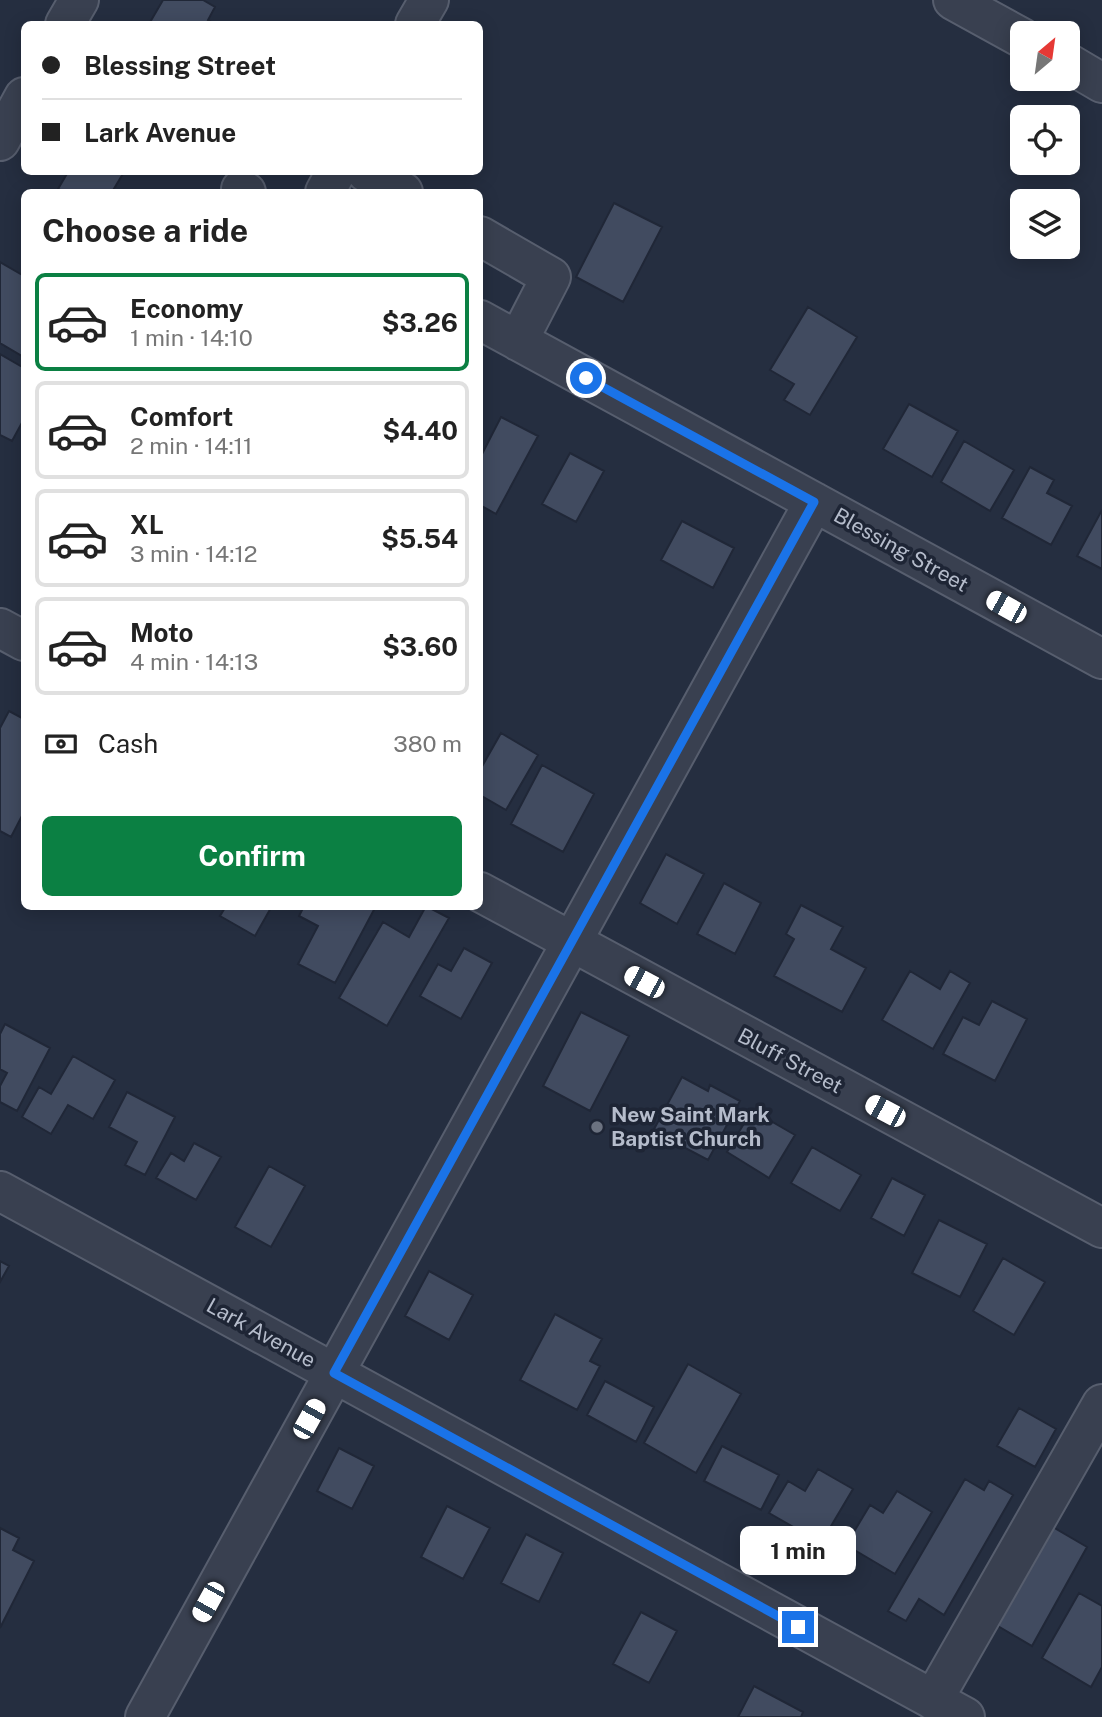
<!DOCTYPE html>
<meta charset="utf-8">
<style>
:root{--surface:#fff;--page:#f2f2f2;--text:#222;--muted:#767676;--line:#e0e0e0;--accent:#0b8043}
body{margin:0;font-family:"Public Sans",sans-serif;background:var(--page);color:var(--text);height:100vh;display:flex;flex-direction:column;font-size:26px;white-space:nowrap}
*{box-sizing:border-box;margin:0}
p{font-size:23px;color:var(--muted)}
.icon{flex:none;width:38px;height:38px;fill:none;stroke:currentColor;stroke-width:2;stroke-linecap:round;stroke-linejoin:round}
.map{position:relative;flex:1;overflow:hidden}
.drawer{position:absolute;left:21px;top:189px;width:462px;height:721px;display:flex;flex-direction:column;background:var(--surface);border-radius:10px;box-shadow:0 4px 18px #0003}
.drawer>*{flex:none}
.hud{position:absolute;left:21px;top:21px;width:462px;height:154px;border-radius:10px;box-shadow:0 4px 18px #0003;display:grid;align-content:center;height:154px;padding:0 21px;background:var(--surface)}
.needle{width:46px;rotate:29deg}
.buttons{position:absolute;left:1010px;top:21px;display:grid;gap:14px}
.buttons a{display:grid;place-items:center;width:70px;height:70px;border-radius:10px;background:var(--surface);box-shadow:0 4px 18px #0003;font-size:35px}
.end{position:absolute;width:32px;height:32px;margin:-16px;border:9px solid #1a73e8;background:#fff;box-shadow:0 0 0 4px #fff}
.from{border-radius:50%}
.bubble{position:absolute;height:49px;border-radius:10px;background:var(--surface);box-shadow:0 4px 18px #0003;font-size:23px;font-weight:700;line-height:49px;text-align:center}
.car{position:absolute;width:21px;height:42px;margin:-21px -10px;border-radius:9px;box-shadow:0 0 5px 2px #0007;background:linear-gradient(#fff 24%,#345 0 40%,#fff 0 76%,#345 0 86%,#fff 0)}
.hud b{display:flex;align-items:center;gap:24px;height:66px;font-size:26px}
.hud b+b{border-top:2px solid var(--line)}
.hud i{width:18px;height:18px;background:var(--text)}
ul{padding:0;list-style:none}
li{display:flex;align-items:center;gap:21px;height:98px;margin:0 14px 10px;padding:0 7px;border:4px solid var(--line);border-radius:10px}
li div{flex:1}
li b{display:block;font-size:26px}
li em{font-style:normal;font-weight:700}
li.current{border-color:var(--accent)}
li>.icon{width:63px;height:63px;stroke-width:1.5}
h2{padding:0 21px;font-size:32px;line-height:84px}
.pay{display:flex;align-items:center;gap:18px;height:77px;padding:0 21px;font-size:26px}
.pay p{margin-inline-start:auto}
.primary-button{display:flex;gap:14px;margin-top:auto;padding:14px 21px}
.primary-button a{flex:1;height:80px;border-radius:10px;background:var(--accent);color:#fff;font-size:28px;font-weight:700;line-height:80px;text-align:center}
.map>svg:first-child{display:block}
</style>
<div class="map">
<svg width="1102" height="1717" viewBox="0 0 1102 1717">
<rect width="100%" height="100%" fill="#252e40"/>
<path fill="#414b60" stroke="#202737" stroke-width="2" d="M163,0H203L215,7L208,20L215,24H149Z
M68,172H124L112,192H65L58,189Z
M614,203L662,227L623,302L576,277Z
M0,262L24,276V351L22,356L0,343Z
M808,307L857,337L810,415L784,400L794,384L770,370Z
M0,354L24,368V419L12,441L0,435Z
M909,404L958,431L932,477L883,449Z
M501,417L538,436L496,514L480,505V458Z
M964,441L1014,470L990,511L941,482Z
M570,453L604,471L576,522L542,504Z
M1030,467L1054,480L1047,493L1072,506L1051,545L1002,518Z
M1102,510V569L1077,556Z
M682,521L734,548L713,588L661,560Z
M9,711L24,719V812L11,837L0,831V728Z
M501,733L538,755L506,810L480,795V770Z
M542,765L594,794L563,852L511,824Z
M666,854L704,874L677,924L640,903Z
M724,883L761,903L735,954L697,934Z
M801,905L843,927L831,949L866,968L842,1012L774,976L794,939L786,934Z
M226,906H272L255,936L220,916Z
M304,906H376L335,983L298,964L318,926L299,916Z
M426,906L449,918L387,1026L339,998L383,922L409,937Z
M464,948L492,963L461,1019L420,996L438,964L451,971Z
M910,971L940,989L950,971L970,983L933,1049L882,1020Z
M992,1001L1027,1019L995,1081L943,1054L963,1017L979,1025Z
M581,1012L629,1036L590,1111L543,1086Z
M5,1024L50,1048L17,1111L0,1102V1086L7,1073L0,1069V1034Z
M73,1056L115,1080L93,1119L68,1105L51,1134L22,1117L39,1087L51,1094Z
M682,1077L708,1091L710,1085L740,1101L708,1160L653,1131Z
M127,1092L175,1117L145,1175L125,1165L137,1142L109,1127Z
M752,1110L795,1135L769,1178L727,1152Z
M194,1143L221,1157L196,1200L156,1178L171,1153L184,1161Z
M812,1147L861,1175L840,1211L791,1183Z
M269,1166L305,1186L271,1247L235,1227Z
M892,1178L925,1195L904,1236L871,1218Z
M939,1220L987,1244L960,1297L912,1273Z
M1003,1258L1045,1282L1014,1335L973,1311Z
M0,1261L9,1266L0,1282Z
M429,1271L473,1295L449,1340L405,1316Z
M555,1314L602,1339L590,1361L600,1366L577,1410L520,1380Z
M688,1364L741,1394L696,1473L644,1443Z
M605,1381L654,1407L636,1442L587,1415Z
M1019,1408L1056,1429L1035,1467L997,1446Z
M722,1446L779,1475L761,1510L704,1481Z
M339,1448L374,1466L352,1509L317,1491Z
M818,1469L853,1489L821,1543L769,1513L788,1481L805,1491Z
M965,1479L984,1490L989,1481L1013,1495L944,1615L919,1599L906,1621L888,1611Z
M897,1491L932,1512L895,1574L846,1545L870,1505L883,1513Z
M447,1506L490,1528L463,1579L421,1557Z
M1046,1523L1087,1547L1032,1646L991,1622Z
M0,1528L19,1538L13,1550L34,1561L0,1628Z
M526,1534L563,1553L539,1602L501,1583Z
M1079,1593L1102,1606V1667L1091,1687L1042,1658Z
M641,1612L677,1631L649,1683L613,1664Z
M754,1686L803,1712L801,1717H738Z"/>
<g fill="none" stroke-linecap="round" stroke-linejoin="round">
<g stroke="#575e6e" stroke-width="42">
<path id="minor" d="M953,0L1022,38
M65,24L79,0
M415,24L429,0
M1068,63L1102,83
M0,141L24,97
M366,172L403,192
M241,189L246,192
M325,192L336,172
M480,236L551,277L518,341
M480,320L1102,659
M0,628L24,641
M480,892L1102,1228
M0,1191L965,1717
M933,1700L1102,1404
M145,1717L814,502"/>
</g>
<use href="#minor" stroke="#394050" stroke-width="38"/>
</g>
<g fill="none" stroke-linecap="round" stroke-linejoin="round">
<path stroke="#1a73e8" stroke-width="9" d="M586,378L814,502L334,1373L798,1627"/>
</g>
<circle fill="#6b7280" stroke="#1e2535" stroke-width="2.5" cx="597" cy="1127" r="7"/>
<g text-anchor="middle" stroke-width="7" stroke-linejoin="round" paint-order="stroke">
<g font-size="21" fill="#b5bccb" stroke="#1e2535">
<text transform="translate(901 550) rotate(29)" y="7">Blessing Street</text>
<text transform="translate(790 1061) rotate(28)" y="7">Bluff Street</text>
<text transform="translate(261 1333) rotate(29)" y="7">Lark Avenue</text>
</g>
<g font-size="21" font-weight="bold" fill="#b5bccb" stroke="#1e2535" text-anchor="start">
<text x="611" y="1122">New Saint Mark<tspan x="611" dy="24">Baptist Church</tspan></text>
</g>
</g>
</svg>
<div class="buttons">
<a><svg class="needle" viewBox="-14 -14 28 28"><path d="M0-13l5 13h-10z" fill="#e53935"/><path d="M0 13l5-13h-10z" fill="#767676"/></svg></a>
<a><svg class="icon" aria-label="locate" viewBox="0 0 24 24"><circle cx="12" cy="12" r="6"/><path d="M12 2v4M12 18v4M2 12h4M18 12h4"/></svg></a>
<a><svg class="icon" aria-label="layers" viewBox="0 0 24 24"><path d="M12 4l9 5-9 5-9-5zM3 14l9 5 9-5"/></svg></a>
</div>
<i class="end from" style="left:586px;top:378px"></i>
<i class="end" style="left:798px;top:1627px"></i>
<div class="bubble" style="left:740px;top:1526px;width:116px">1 min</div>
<i class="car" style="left:1006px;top:607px;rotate:299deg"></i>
<i class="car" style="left:644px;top:982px;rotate:298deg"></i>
<i class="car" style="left:885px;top:1111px;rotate:298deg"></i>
<i class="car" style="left:309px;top:1419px;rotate:29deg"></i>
<i class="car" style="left:208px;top:1602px;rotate:209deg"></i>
<div class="hud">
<b><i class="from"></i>Blessing Street</b>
<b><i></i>Lark Avenue</b>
</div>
<section class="drawer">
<h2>Choose a ride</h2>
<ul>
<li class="current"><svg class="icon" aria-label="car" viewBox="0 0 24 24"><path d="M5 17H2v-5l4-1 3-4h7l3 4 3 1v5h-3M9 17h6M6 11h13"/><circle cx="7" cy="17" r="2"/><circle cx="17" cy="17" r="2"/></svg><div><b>Economy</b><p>1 min · 14:10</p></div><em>$3.26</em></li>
<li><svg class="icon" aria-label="car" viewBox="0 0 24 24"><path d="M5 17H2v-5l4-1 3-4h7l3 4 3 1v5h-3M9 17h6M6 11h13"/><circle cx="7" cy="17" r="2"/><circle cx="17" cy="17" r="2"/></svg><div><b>Comfort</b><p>2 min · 14:11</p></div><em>$4.40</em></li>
<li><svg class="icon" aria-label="car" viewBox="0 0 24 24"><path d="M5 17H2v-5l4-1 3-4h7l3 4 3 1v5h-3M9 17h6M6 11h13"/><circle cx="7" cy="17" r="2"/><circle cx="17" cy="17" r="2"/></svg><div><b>XL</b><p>3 min · 14:12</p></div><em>$5.54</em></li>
<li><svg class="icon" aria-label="car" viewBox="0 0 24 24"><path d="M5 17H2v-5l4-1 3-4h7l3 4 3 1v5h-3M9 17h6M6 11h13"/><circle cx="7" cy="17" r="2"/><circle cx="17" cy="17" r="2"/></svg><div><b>Moto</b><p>4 min · 14:13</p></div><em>$3.60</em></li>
</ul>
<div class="pay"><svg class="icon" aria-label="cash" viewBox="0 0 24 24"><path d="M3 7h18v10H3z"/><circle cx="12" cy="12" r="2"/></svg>Cash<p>380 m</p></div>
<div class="primary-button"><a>Confirm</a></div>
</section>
</div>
